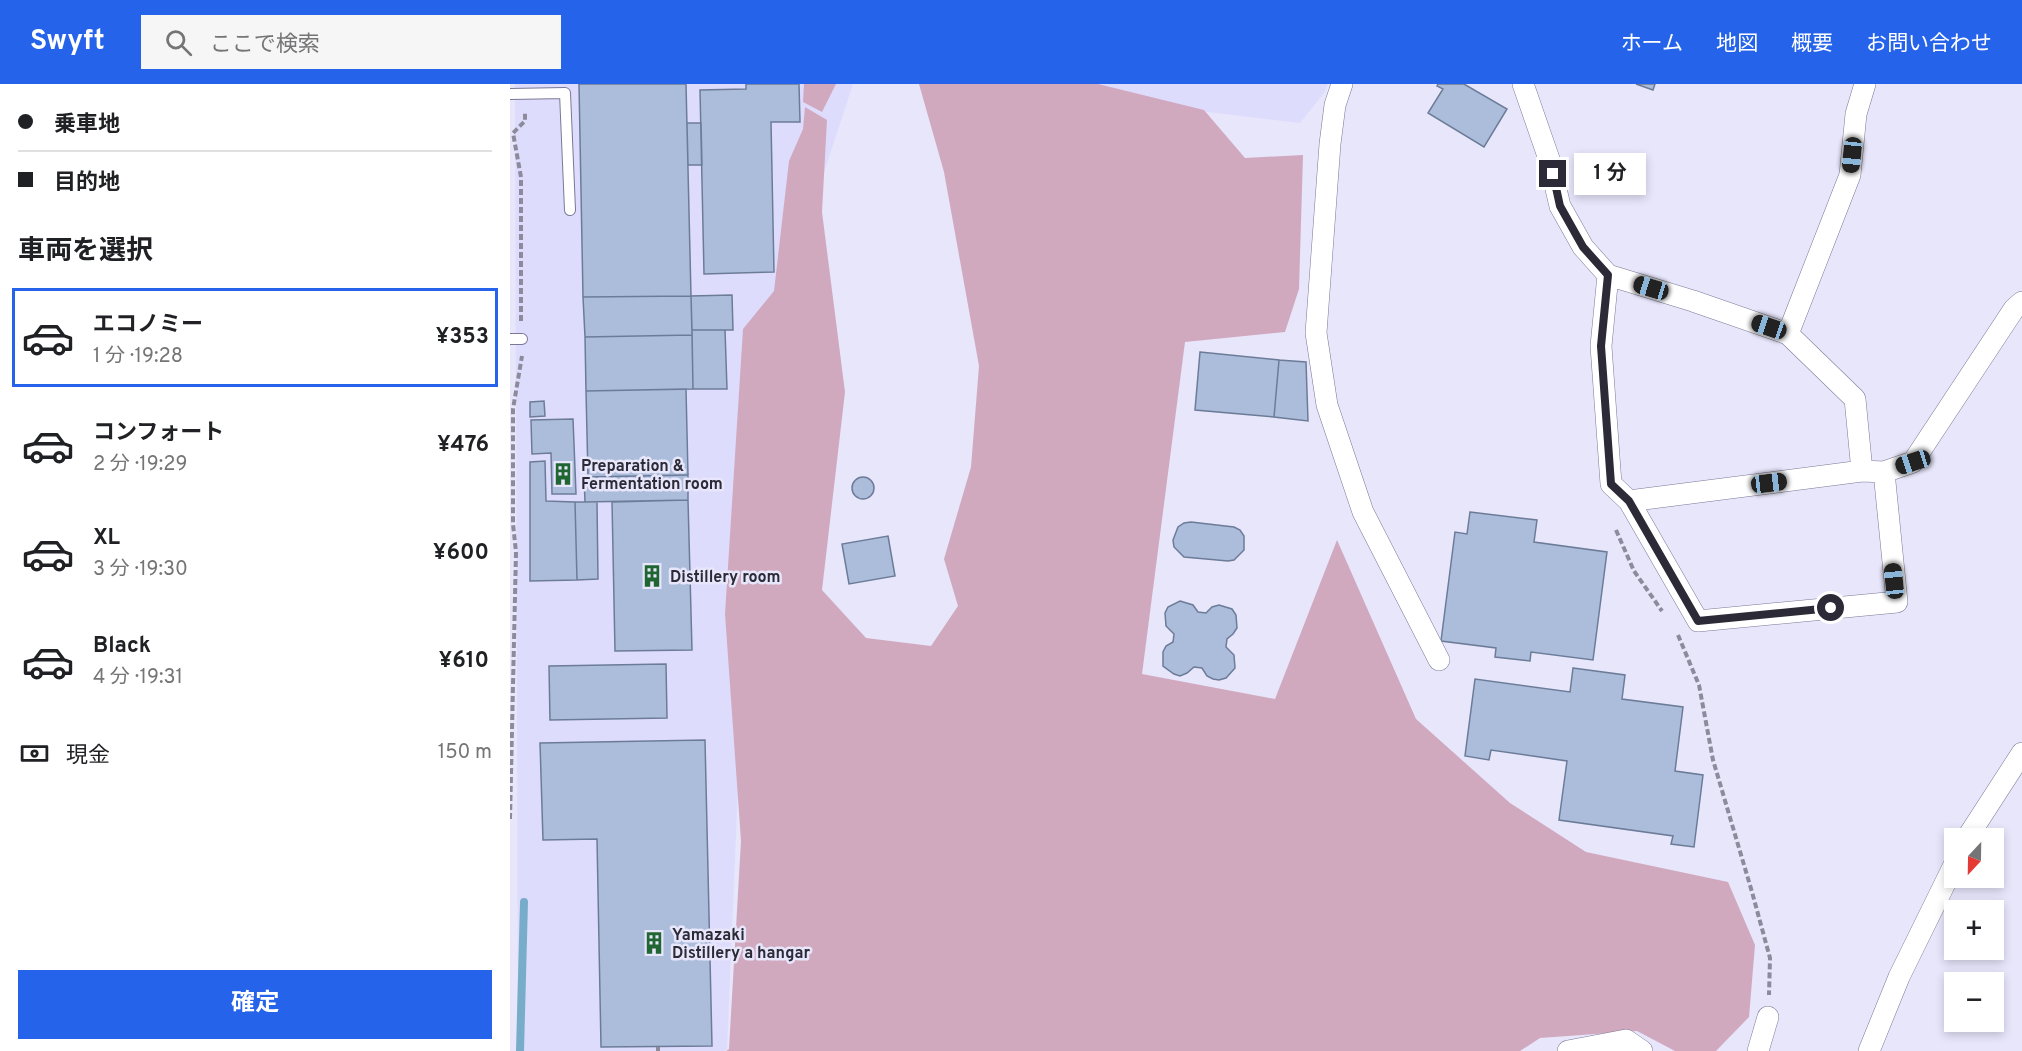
<!DOCTYPE html>
<html lang="ja">
<meta charset="utf-8">
<style>
:root{--surface:#fff;--page:#f6f6f6;--text:#202124;--muted:#757577;--line:#e0e0e0;--accent:#2563eb}
body{margin:0;font-family:Overpass,"Noto Sans JP",sans-serif;background:var(--page);color:var(--text);height:100vh;display:flex;flex-direction:column;font-size:22px;white-space:nowrap}
*{box-sizing:border-box;margin:0}
p{font-size:20px;color:var(--muted)}
.icon{flex:none;width:33px;height:33px;fill:none;stroke:currentColor;stroke-width:2;stroke-linecap:round;stroke-linejoin:round}
.map{position:relative;flex:1;overflow:hidden}
.drawer{display:flex;flex-direction:column;background:var(--surface);width:510px}
.drawer>*{flex:none}
.banner{display:grid;align-content:center;height:132px;padding:0 18px;background:var(--surface)}
.needle{width:39px;rotate:202deg}
.fabs{position:absolute;left:1434px;top:744px;display:grid;gap:12px}
.fabs a{display:grid;place-items:center;width:60px;height:60px;border-radius:0px;background:var(--surface);box-shadow:0 3px 9px #0003;font-size:30px}
.end{position:absolute;width:27px;height:27px;margin:-14px;border:8px solid #2b2a36;background:#fff;box-shadow:0 0 0 3px #fff}
.from{border-radius:50%}
.bubble{position:absolute;height:42px;border-radius:0px;background:var(--surface);box-shadow:0 3px 9px #0003;font-size:20px;font-weight:700;line-height:42px;text-align:center}
.car{position:absolute;width:18px;height:36px;margin:-18px -9px;border-radius:8px;box-shadow:0 0 4px 2px #0007;background:linear-gradient(#222 24%,#8ab4d8 0 40%,#222 0 76%,#8ab4d8 0 86%,#222 0)}
.banner b{display:flex;align-items:center;gap:21px;height:57px;font-size:22px}
.banner b+b{border-top:2px solid var(--line)}
.banner i{width:15px;height:15px;background:var(--text)}
ul{padding:0;list-style:none}
li{display:flex;align-items:center;gap:18px;height:99px;margin:0 12px 9px;padding:0 6px;border:3px solid transparent;border-radius:0px}
li div{flex:1}
li b{display:block;font-size:22px}
li em{font-style:normal;font-weight:700}
li.active{border-color:var(--accent)}
li>.icon{width:54px;height:54px;stroke-width:1.5}
h2{padding:0 18px;font-size:27px;line-height:72px}
.pay{display:flex;align-items:center;gap:15px;height:66px;padding:0 18px;font-size:22px}
.pay p{margin-inline-start:auto}
.primary-button{display:flex;gap:12px;margin-top:auto;padding:12px 18px}
.primary-button a{flex:1;height:69px;border-radius:0px;background:var(--accent);color:#fff;font-size:24px;font-weight:700;line-height:69px;text-align:center}
header{display:flex;align-items:center;gap:36px;box-sizing:border-box;height:84px;padding:0 30px;background:var(--accent);color:#fff}
header strong{font-size:28px}
nav{display:flex;gap:33px;margin-inline-start:auto;font-size:21px}
.search{width:420px;height:54px;background:var(--page);display:flex;align-items:center;gap:15px;box-sizing:border-box;padding:0 21px;border-radius:0px;color:var(--muted);font-size:22px}
main{display:flex;flex:1;min-height:0}
.map>svg:first-child{display:block}
</style>
<header>
<strong>Swyft</strong>
<div class="search"><svg class="icon" aria-label="search" viewBox="0 0 24 24"><circle cx="10" cy="10" r="6"/><path d="M15 15l6 6"/></svg>ここで検索</div>
<nav><a>ホーム</a><a>地図</a><a>概要</a><a>お問い合わせ</a></nav>
</header>
<main>
<section class="drawer">
<div class="banner">
<b><i class="from"></i>乗車地</b>
<b><i></i>目的地</b>
</div>
<h2>車両を選択</h2>
<ul>
<li class="active"><svg class="icon" aria-label="car" viewBox="0 0 24 24"><path d="M5 17H2v-5l4-1 3-4h7l3 4 3 1v5h-3M9 17h6M6 11h13"/><circle cx="7" cy="17" r="2"/><circle cx="17" cy="17" r="2"/></svg><div><b>エコノミー</b><p>1 分 · 19:28</p></div><em>¥353</em></li>
<li><svg class="icon" aria-label="car" viewBox="0 0 24 24"><path d="M5 17H2v-5l4-1 3-4h7l3 4 3 1v5h-3M9 17h6M6 11h13"/><circle cx="7" cy="17" r="2"/><circle cx="17" cy="17" r="2"/></svg><div><b>コンフォート</b><p>2 分 · 19:29</p></div><em>¥476</em></li>
<li><svg class="icon" aria-label="car" viewBox="0 0 24 24"><path d="M5 17H2v-5l4-1 3-4h7l3 4 3 1v5h-3M9 17h6M6 11h13"/><circle cx="7" cy="17" r="2"/><circle cx="17" cy="17" r="2"/></svg><div><b>XL</b><p>3 分 · 19:30</p></div><em>¥600</em></li>
<li><svg class="icon" aria-label="car" viewBox="0 0 24 24"><path d="M5 17H2v-5l4-1 3-4h7l3 4 3 1v5h-3M9 17h6M6 11h13"/><circle cx="7" cy="17" r="2"/><circle cx="17" cy="17" r="2"/></svg><div><b>Black</b><p>4 分 · 19:31</p></div><em>¥610</em></li>
</ul>
<div class="pay"><svg class="icon" aria-label="cash" viewBox="0 0 24 24"><path d="M3 7h18v10H3z"/><circle cx="12" cy="12" r="2"/></svg>現金<p>150 m</p></div>
<div class="primary-button"><a>確定</a></div>
</section>
<div class="map">
<svg width="1512" height="967" viewBox="0 0 1512 967">
<rect width="100%" height="100%" fill="#e7e6fb"/>
<path fill="#dedcfd" d="M5,0H343L245,299L217,965L214,967H8Z
M512,0H818L814,9L790,39L556,11Z"/>
<path fill="#d1a9bf" d="M294,0H326L312,28L293,18Z
M409,0H588L694,26L735,74L793,71L789,205L775,248L675,258L632,590L765,615L827,456L906,635L1000,719L1076,768L1218,798L1245,861L1239,933L1206,967H1165L1127,947L1030,954L1010,967H216L219,965L231,757L215,530L233,245L264,207L279,77L293,45L295,23L317,36L312,128L335,308L312,506L356,554L421,562L448,522L434,475L461,383L469,282L434,88Z"/>
<g fill="none" stroke-linecap="round" stroke-linejoin="round">
<path stroke="#78adc9" stroke-width="8" d="M10,967L14,818"/>
</g>
<path fill="#acbddb" stroke="#6c7c98" stroke-width="1.5" d="M69,0H176L181,212L73,213Z
M236,0H289L290,38H261L264,188L194,190L190,6L236,5Z
M928,0H954L997,25L974,63L918,29L933,5L927,2Z
M1126,0H1145L1143,6Z
M177,39H191L192,81H178Z
M222,211L223,246H182L181,212Z
M181,212L182,251L75,253L73,213Z
M182,246H215L217,305H183Z
M182,251L183,305L76,307L75,253Z
M690,268L769,276L764,333L685,326Z
M769,276L796,278L798,337L764,333Z
M176,305L178,391L78,393L76,307Z
M34,317L35,332L20,333V318Z
M63,335L66,410H42L41,369L22,370L21,336Z
M35,377L36,417L65,418L67,496L20,497V378Z
M178,391V416L75,418L74,393Z
M342 404a11 11 0 1 1 22 0a11 11 0 1 1-22 0Z
M178,416L182,566L105,567L102,418Z
M65,418H87L88,495L67,496Z
M960,428L1027,436L1024,458L1097,468L1083,576L1021,568L1020,577L985,573L986,564L931,557L945,448L957,450Z
M681,438L724,443L730,446L734,452V466L724,476L718,477L674,473L664,463L663,456L668,443L674,439Z
M378,452L385,492L339,500L332,460Z
M670,517L683,521L688,528L696,529L702,523L709,521L722,525L726,531L727,544L723,550L717,555L716,563L724,571L725,584L716,594L709,596L703,595L697,592L692,584L684,583L677,589L670,592L664,590L653,582V568L656,562L663,558L664,550L656,542L655,529L658,523Z
M156,580L157,634L40,636L39,582Z
M1063,584L1115,591L1112,615L1173,623L1165,687L1193,691L1184,763L1161,760L1163,752L1049,736L1057,677L981,666L979,676L955,672L965,595L1060,608Z
M195,656L202,962L91,963L87,755L33,756L30,659Z"/>
<g fill="none" stroke-linecap="round" stroke-linejoin="round">
<g stroke="#7a7896" stroke-width="12">
<path id="lane" d="M0,10L55,9L60,126
M0,255H12"/>
</g>
<g stroke="#7a7896" stroke-width="22">
<path id="street" d="M832,0L825,21L820,60L806,249L817,321L853,428L929,576
M1013,0L1039,75L1050,122L1073,163L1098,191L1183,217L1278,250L1340,91L1346,30L1355,0
M1098,191L1091,262L1101,400L1119,417L1188,537L1387,518L1374,388
M1278,250L1345,315L1352,387L1374,388L1403,378L1504,225L1512,218
M1119,417L1352,387
M1457,754L1512,669
M1058,967L1116,956L1132,967
M1248,967L1258,933
M1359,967L1389,893L1444,781"/>
</g>
<path stroke="#8c8b9b" stroke-width="4" stroke-dasharray="6 3" stroke-linecap="butt" d="M11,237V93L3,49L15,37V29
M1106,446L1124,487L1152,527
M1168,551L1189,601L1203,676L1242,808L1260,874L1259,911
M0,735L6,468L3,440V325L12,272
M148,967V963"/>
<use href="#lane" stroke="#fff" stroke-width="10"/>
<use href="#street" stroke="#fff" stroke-width="21"/>
</g>
<g fill="none" stroke-linecap="round" stroke-linejoin="round">
<path stroke="#2b2a36" stroke-width="8" d="M1043,90L1050,122L1073,163L1098,191L1091,262L1101,400L1119,417L1188,537L1321,524"/>
</g>
<defs>
<g id="building-bare" transform="scale(1.8)"><path d="M-4-6H4V6H1V3H-1V6H-4ZM-2.5-4.3h1.7v1.8h-1.7ZM.8-4.3h1.7v1.8H.8ZM-2.5-1h1.7V.8h-1.7ZM.8-1h1.7V.8H.8Z" fill="#206633" stroke="#e7e6fb" stroke-width="2.5" paint-order="stroke"/></g>
</defs>
<g fill-rule="evenodd">
<use href="#building-bare" x="53" y="390"/>
<use href="#building-bare" x="142" y="492"/>
<use href="#building-bare" x="144" y="859"/>
</g>
<g text-anchor="middle" stroke-width="5" stroke-linejoin="round" paint-order="stroke">
<g font-size="16" font-weight="bold" fill="#2b2a36" stroke="#e7e6fb" text-anchor="start">
<text x="71" y="387">Preparation &amp;<tspan x="71" dy="18">Fermentation room</tspan></text>
<text x="160" y="498">Distillery room</text>
<text x="162" y="856">Yamazaki<tspan x="162" dy="18">Distillery a hangar</tspan></text>
</g>
</g>
</svg>
<div class="fabs">
<a><svg class="needle" viewBox="-14 -14 28 28"><path d="M0-13l5 13h-10z" fill="#e53935"/><path d="M0 13l5-13h-10z" fill="#757577"/></svg></a>
<a>+</a>
<a>−</a>
</div>
<i class="end from" style="left:1321px;top:524px"></i>
<i class="end" style="left:1043px;top:90px"></i>
<div class="bubble" style="left:1064px;top:69px;width:72px">1 分</div>
<i class="car" style="left:1342px;top:71px;rotate:186deg"></i>
<i class="car" style="left:1141px;top:204px;rotate:287deg"></i>
<i class="car" style="left:1259px;top:243px;rotate:289deg"></i>
<i class="car" style="left:1403px;top:378px;rotate:252deg"></i>
<i class="car" style="left:1259px;top:399px;rotate:83deg"></i>
<i class="car" style="left:1384px;top:497px;rotate:354deg"></i>
</div>
</main>
